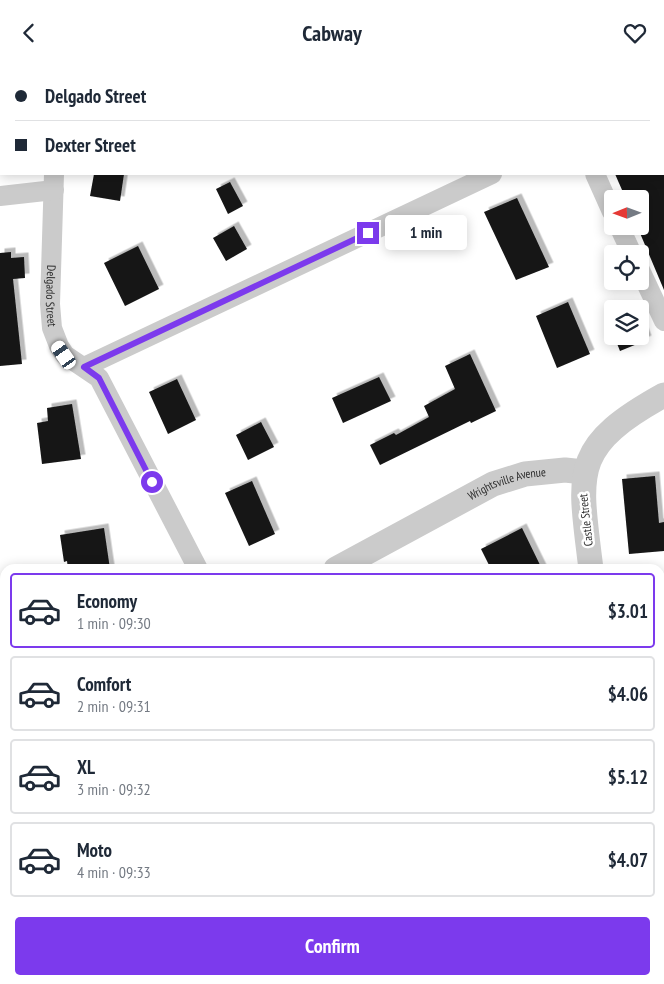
<!DOCTYPE html>
<meta charset="utf-8">
<style>
:root{--surface:#fff;--page:#f2f2f3;--text:#1f2937;--muted:#747a83;--line:#e0e1e3;--accent:#7c3aed}
body{margin:0;font-family:"PT Sans Narrow",sans-serif;background:var(--page);color:var(--text);height:100vh;display:flex;flex-direction:column;font-size:19px;white-space:nowrap}
*{box-sizing:border-box;margin:0}
p{font-size:16px;color:var(--muted)}
.icon{flex:none;width:28px;height:28px;fill:none;stroke:currentColor;stroke-width:2;stroke-linecap:round;stroke-linejoin:round}
.map{position:relative;flex:1;overflow:hidden}
.panel{position:absolute;left:0px;top:499px;width:665px;height:421px;display:flex;flex-direction:column;background:var(--surface);border-radius:15px 15px 0 0;box-shadow:0 2px 12px #0003}
.panel>*{flex:none}
.banner{position:absolute;left:0px;top:0px;width:665px;height:110px;box-shadow:0 2px 12px #0003;display:grid;align-content:center;height:110px;padding:0 15px;background:var(--surface)}
.needle{width:32px;rotate:269deg}
.controls{position:absolute;left:604px;top:125px;display:grid;gap:10px}
.controls a{display:grid;place-items:center;width:45px;height:45px;border-radius:5px;background:var(--surface);box-shadow:0 2px 12px #0003;font-size:25px}
.end{position:absolute;width:22px;height:22px;margin:-11px;border:6px solid #7c3aed;background:#fff;box-shadow:0 0 0 2px #fff}
.from{border-radius:50%}
.bubble{position:absolute;height:35px;border-radius:5px;background:var(--surface);box-shadow:0 2px 12px #0003;font-size:16px;font-weight:800;line-height:35px;text-align:center}
.car{position:absolute;width:15px;height:30px;margin:-15px -8px;border-radius:6px;box-shadow:0 0 4px 1px #0007;background:linear-gradient(#fff 24%,#345 0 40%,#fff 0 76%,#345 0 86%,#fff 0)}
.banner b{display:flex;align-items:center;gap:18px;height:48px;font-size:19px}
.banner b+b{border-top:1px solid var(--line)}
.banner i{width:12px;height:12px;background:var(--text)}
ul{padding:9px 0 0;list-style:none}
li{display:flex;align-items:center;gap:15px;height:75px;margin:0 10px 8px;padding:0 5px;border:2px solid var(--line);border-radius:5px}
li div{flex:1}
li b{display:block;font-size:19px}
li em{font-style:normal;font-weight:800}
li.current{border-color:var(--accent)}
li>.icon{width:45px;height:45px;stroke-width:1.5}
.button{display:flex;gap:10px;margin-top:auto;padding:10px 15px}
.button a{flex:1;height:58px;border-radius:5px;background:var(--accent);color:#fff;font-size:20px;font-weight:800;line-height:58px;text-align:center}
header{display:flex;justify-content:space-between;align-items:center;height:65px;padding:0 15px;background:var(--surface);font-size:22px;font-weight:800}
.map>svg:first-child{display:block}
</style>
<header><svg class="icon" aria-label="back" viewBox="0 0 24 24"><path d="M15 5l-7 7 7 7"/></svg>Cabway<svg class="icon" aria-label="heart" viewBox="0 0 24 24"><path d="M12 20l-8-8c-3-5 5-10 8-4 3-6 11-1 8 4z"/></svg></header>
<div class="map">
<svg width="664" height="919" viewBox="0 0 664 919">
<defs>
<filter id="shadow"><feDropShadow dx="4.5" dy="-4.5" stdDeviation="0" flood-color="#0004"/></filter>
</defs>
<rect width="100%" height="100%" fill="#fff"/>
<path fill="#151515" filter="url(#shadow)" d="M94,109H124L120,136L90,131Z
M615,109H664V225L637,161H640V134H626Z
M230,117L243,141L228,149L216,124Z
M517,133L549,202L516,215L484,147Z
M234,161L247,184L226,196L213,173Z
M138,181L159,224L125,241L104,198Z
M11,187V193L24,192L25,213L13,214L22,299L0,301V188Z
M568,237L590,289L557,303L536,251Z
M640,256L647,275L620,286L614,271H640Z
M470,289L496,346L471,358L470,356L380,400L370,380L394,368L396,370L429,352L424,341L455,324L445,301Z
M379,312L391,336L343,358L332,333Z
M177,314L196,355L168,369L149,327Z
M72,339L81,394L42,399L37,358L48,356L47,343Z
M261,357L274,382L248,395L236,370Z
M655,411L659,458L664,457V486L629,489L622,414Z
M252,416L275,469L249,481L225,428Z
M104,463L110,504H68L67,496L64,497L60,470Z
M522,463L542,504H491L481,484Z"/>
<g fill="none" stroke-linecap="round" stroke-linejoin="round">
<g stroke="#cbcbcb" stroke-width="20">
<path d="M543,0L544,1"/>
<path d="M129,1L132,0"/>
<path id="s1" d="M54,109L50,239L52,263L59,281L65,290L99,313L198,504"/>
<path d="M595,109L612,147"/>
<path d="M0,131L54,125"/>
<path d="M619,161L632,189"/>
<path d="M640,205L664,256"/>
<path d="M84,302L492,109"/>
<path d="M0,748L5,752"/>
<path d="M219,915L224,919"/>
</g>
<g stroke="#cbcbcb" stroke-width="25">
<path id="s2" d="M336,504L493,419L525,409L565,405L584,407"/>
<path d="M591,504C579,406 570,382 664,330"/>
<path d="M0,705L5,702"/>
<path d="M640,915L641,919"/>
</g>
</g>
<g fill="none" stroke-linecap="round" stroke-linejoin="round">
<path stroke="#7c3aed" stroke-width="6" d="M152,417L99,313L84,302L368,168"/>
</g>
<g text-anchor="middle" stroke-width="5" stroke-linejoin="round" paint-order="stroke">
<g font-size="12" fill="#2e2e2e" stroke="#fff">
<text dy="4" stroke="none"><textPath href="#s1" startOffset="122">Delgado Street</textPath></text>
<text dy="4" stroke="none"><textPath href="#s2" startOffset="192">Wrightsville Avenue</textPath></text>
<text transform="translate(586 455) rotate(-96)" y="4">Castle Street</text>
</g>
</g>
</svg>
<div class="controls">
<a><svg class="needle" viewBox="-14 -14 28 28"><path d="M0-13l5 13h-10z" fill="#e53935"/><path d="M0 13l5-13h-10z" fill="#747a83"/></svg></a>
<a><svg class="icon" aria-label="locate" viewBox="0 0 24 24"><circle cx="12" cy="12" r="6"/><path d="M12 2v4M12 18v4M2 12h4M18 12h4"/></svg></a>
<a><svg class="icon" aria-label="layers" viewBox="0 0 24 24"><path d="M12 4l9 5-9 5-9-5zM3 14l9 5 9-5"/></svg></a>
</div>
<i class="end from" style="left:152px;top:417px"></i>
<i class="end" style="left:368px;top:168px"></i>
<div class="bubble" style="left:385px;top:150px;width:82px">1 min</div>
<i class="car" style="left:64px;top:290px;rotate:325deg"></i>
<div class="banner">
<b><i class="from"></i>Delgado Street</b>
<b><i></i>Dexter Street</b>
</div>
<section class="panel">
<ul>
<li class="current"><svg class="icon" aria-label="car" viewBox="0 0 24 24"><path d="M5 17H2v-5l4-1 3-4h7l3 4 3 1v5h-3M9 17h6M6 11h13"/><circle cx="7" cy="17" r="2"/><circle cx="17" cy="17" r="2"/></svg><div><b>Economy</b><p>1 min · 09:30</p></div><em>$3.01</em></li>
<li><svg class="icon" aria-label="car" viewBox="0 0 24 24"><path d="M5 17H2v-5l4-1 3-4h7l3 4 3 1v5h-3M9 17h6M6 11h13"/><circle cx="7" cy="17" r="2"/><circle cx="17" cy="17" r="2"/></svg><div><b>Comfort</b><p>2 min · 09:31</p></div><em>$4.06</em></li>
<li><svg class="icon" aria-label="car" viewBox="0 0 24 24"><path d="M5 17H2v-5l4-1 3-4h7l3 4 3 1v5h-3M9 17h6M6 11h13"/><circle cx="7" cy="17" r="2"/><circle cx="17" cy="17" r="2"/></svg><div><b>XL</b><p>3 min · 09:32</p></div><em>$5.12</em></li>
<li><svg class="icon" aria-label="car" viewBox="0 0 24 24"><path d="M5 17H2v-5l4-1 3-4h7l3 4 3 1v5h-3M9 17h6M6 11h13"/><circle cx="7" cy="17" r="2"/><circle cx="17" cy="17" r="2"/></svg><div><b>Moto</b><p>4 min · 09:33</p></div><em>$4.07</em></li>
</ul>
<div class="button"><a>Confirm</a></div>
</section>
</div>
